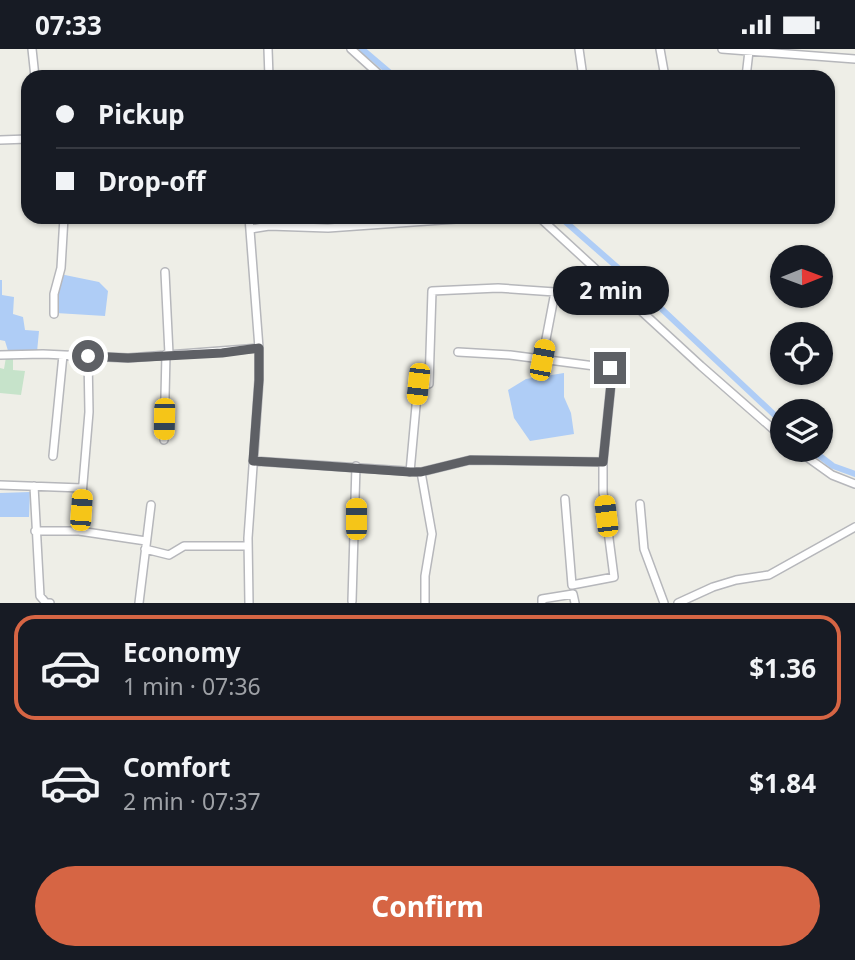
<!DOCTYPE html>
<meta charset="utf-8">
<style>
:root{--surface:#171b24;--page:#20242c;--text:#f1f3f6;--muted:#9ea1a6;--line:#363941;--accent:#d66544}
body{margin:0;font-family:"Noto Sans",sans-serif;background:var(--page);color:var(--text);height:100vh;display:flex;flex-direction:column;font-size:26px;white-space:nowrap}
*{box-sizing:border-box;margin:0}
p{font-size:23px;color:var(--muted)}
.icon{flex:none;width:38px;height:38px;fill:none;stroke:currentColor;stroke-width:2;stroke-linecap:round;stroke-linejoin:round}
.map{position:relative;height:554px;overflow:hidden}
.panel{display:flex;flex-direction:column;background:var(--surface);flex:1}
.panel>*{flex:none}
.hud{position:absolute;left:21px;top:21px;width:814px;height:154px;border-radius:21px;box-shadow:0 2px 5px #0004;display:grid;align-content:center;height:154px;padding:0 35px;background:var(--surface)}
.needle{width:46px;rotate:89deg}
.buttons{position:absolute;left:770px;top:196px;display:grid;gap:14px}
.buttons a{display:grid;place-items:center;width:63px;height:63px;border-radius:50%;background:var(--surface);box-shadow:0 2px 5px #0004;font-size:35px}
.end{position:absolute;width:32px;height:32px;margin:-16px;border:9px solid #5e6065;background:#fff;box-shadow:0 0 0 4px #fff}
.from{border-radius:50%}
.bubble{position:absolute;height:49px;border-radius:24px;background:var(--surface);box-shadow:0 2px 5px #0004;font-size:23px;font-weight:700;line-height:49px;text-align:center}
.car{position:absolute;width:21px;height:42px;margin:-21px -10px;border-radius:9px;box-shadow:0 0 5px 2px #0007;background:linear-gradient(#f5c518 24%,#345 0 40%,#f5c518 0 76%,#345 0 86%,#f5c518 0)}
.hud b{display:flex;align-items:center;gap:24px;height:66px;font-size:26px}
.hud b+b{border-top:2px solid var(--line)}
.hud i{width:18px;height:18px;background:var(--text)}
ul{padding:12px 0 0;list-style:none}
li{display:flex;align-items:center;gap:21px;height:105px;margin:0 14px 10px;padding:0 21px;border:4px solid transparent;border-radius:21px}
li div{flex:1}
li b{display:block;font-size:26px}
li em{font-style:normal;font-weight:700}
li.current{border-color:var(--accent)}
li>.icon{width:63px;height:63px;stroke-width:1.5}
.cta{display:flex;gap:14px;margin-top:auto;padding:14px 35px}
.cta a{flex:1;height:80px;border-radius:42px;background:var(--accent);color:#fff;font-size:28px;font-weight:700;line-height:80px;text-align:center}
.status{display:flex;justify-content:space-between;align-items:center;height:49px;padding:0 35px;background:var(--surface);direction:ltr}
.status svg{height:19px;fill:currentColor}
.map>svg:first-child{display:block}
</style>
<div class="status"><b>07:33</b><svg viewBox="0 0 49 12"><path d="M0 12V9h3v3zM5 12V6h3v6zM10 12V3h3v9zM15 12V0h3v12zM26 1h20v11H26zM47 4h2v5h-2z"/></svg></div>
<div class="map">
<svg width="855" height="554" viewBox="0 0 855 554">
<rect width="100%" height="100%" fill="#eeeee7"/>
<path fill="#c6e3ca" d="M6,308H13V321L25,322L21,346L0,344V319L4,320Z"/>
<path fill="#afcdf6" d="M60,225L99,233L108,242L105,267L56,264Z
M0,231H2V246L14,248L13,265L23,268L25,281L39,282L37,303L9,305L5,292L0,291Z
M564,324V348L571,364L574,385L530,392L514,369L508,341L526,330Z
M30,443L29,468H0V444Z"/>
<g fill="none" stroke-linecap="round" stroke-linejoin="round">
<path stroke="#afcdf6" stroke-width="6" d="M362,0L395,28
M560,168L617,218L782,373
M812,401L833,417L855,425"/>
<g stroke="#b6b7bb" stroke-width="10">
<path id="minor" d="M32,0L35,28
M268,0L269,28
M351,0L382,28
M579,0L583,28
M660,0L665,28
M722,0L855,10
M746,28L749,2
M0,91L28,90
M539,168L701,317L782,388
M251,180L269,177L328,179L484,168
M165,223L169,305
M54,265V245L61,219L64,168
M458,303L510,306L610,319L612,325L603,413
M0,306L43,305L128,309L259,299
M164,391L166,305
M797,401L832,426L855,435
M53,407L63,306
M253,412L421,423L432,485L425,527V554
M410,423L418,335H429L432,242L498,239L555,243L542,311
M421,423L470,411L603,413V443L614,528L572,536L565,450
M0,436L82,439
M34,437L40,547L46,554H50
M640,455L644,500L664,554
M35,482H79L146,492
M79,482L89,363L88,307
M145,500L169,506L184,497H248
M352,552L356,417
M139,554L151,456
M249,554L248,489L259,331V299L249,168
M542,554V550L573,545L575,554
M678,554L713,538L736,531L769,526L855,478"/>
</g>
<use href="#minor" stroke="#fff" stroke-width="7"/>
</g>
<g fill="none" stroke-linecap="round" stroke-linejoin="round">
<path stroke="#5e6065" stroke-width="9" d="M88,307L128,309L222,304L259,299V331L253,412L410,423H421L470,411L603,413L612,325L610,319"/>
</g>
</svg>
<div class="buttons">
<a><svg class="needle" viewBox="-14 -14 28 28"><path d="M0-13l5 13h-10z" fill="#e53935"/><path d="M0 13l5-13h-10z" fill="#9ea1a6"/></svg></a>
<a><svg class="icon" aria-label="locate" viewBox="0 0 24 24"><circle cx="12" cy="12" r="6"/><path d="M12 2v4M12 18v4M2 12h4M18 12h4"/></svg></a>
<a><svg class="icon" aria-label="layers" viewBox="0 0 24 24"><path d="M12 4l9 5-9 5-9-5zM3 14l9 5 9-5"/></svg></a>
</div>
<i class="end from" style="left:88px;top:307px"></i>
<i class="end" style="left:610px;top:319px"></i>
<div class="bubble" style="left:553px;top:217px;width:116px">2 min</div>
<i class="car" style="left:542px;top:311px;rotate:11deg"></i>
<i class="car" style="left:418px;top:335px;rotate:186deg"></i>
<i class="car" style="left:164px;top:370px;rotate:181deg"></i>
<i class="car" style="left:81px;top:461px;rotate:4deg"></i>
<i class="car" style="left:606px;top:467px;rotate:353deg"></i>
<i class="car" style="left:356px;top:470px;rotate:0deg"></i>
<div class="hud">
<b><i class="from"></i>Pickup</b>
<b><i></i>Drop-off</b>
</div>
</div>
<section class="panel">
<ul>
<li class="current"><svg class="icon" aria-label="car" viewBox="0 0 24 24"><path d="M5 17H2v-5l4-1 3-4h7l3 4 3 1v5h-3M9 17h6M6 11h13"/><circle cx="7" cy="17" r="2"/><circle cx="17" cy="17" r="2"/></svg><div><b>Economy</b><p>1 min · 07:36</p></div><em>$1.36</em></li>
<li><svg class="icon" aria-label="car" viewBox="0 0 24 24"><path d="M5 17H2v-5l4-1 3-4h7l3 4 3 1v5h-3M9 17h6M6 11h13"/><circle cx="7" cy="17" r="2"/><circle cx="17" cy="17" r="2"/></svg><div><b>Comfort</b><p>2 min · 07:37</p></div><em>$1.84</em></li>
</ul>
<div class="cta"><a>Confirm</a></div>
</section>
